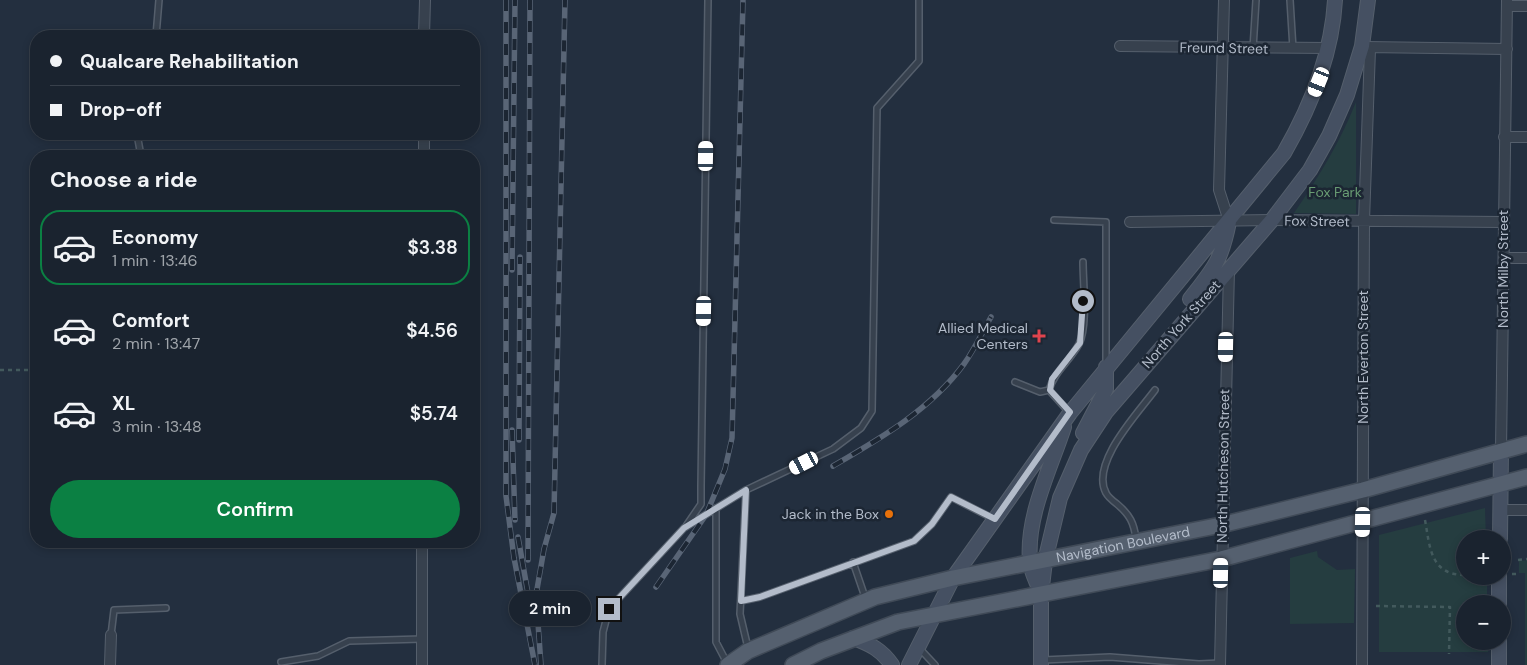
<!DOCTYPE html>
<meta charset="utf-8">
<style>
:root{--surface:#1a232f;--page:#232b37;--text:#f1f3f6;--muted:#9fa4aa;--line:#38404b;--accent:#0b8043}
body{margin:0;font-family:"DM Sans",sans-serif;background:var(--page);color:var(--text);height:100vh;display:flex;flex-direction:column;font-size:19px;white-space:nowrap}
*{box-sizing:border-box;margin:0}
p{font-size:16px;color:var(--muted)}
.icon{flex:none;width:28px;height:28px;fill:none;stroke:currentColor;stroke-width:2;stroke-linecap:round;stroke-linejoin:round}
.map{position:relative;flex:1;overflow:hidden}
.sheet{position:absolute;left:30px;top:150px;width:450px;height:398px;display:flex;flex-direction:column;background:var(--surface);border-radius:20px;box-shadow:0 2px 8px #0003,0 0 0 1px var(--line)}
.sheet>*{flex:none}
.top-card{position:absolute;left:30px;top:30px;width:450px;height:110px;border-radius:20px;box-shadow:0 2px 8px #0003,0 0 0 1px var(--line);display:grid;align-content:center;height:110px;padding:0 20px;background:var(--surface)}
.buttons{position:absolute;left:1456px;top:530px;display:grid;gap:10px}
.buttons a{display:grid;place-items:center;width:55px;height:55px;border-radius:50%;background:var(--surface);box-shadow:0 2px 8px #0003,0 0 0 1px var(--line);font-size:25px}
.end{position:absolute;width:22px;height:22px;margin:-11px;border:6px solid #b3bcca;background:#111;box-shadow:0 0 0 2px #111}
.from{border-radius:50%}
.bubble{position:absolute;height:35px;border-radius:18px;background:var(--surface);box-shadow:0 2px 8px #0003,0 0 0 1px var(--line);font-size:16px;font-weight:600;line-height:35px;text-align:center}
.car{position:absolute;width:15px;height:30px;margin:-15px -8px;border-radius:6px;box-shadow:0 0 4px 1px #0007;background:linear-gradient(#fff 24%,#345 0 40%,#fff 0 76%,#345 0 86%,#fff 0)}
.top-card b{display:flex;align-items:center;gap:18px;height:48px;font-size:19px}
.top-card b+b{border-top:1px solid var(--line)}
.top-card i{width:12px;height:12px;background:var(--text)}
ul{padding:0;list-style:none}
li{display:flex;align-items:center;gap:15px;height:75px;margin:0 10px 8px;padding:0 10px;border:2px solid transparent;border-radius:20px}
li div{flex:1}
li b{display:block;font-size:19px}
li em{font-style:normal;font-weight:600}
li.selected{border-color:var(--accent)}
li>.icon{width:45px;height:45px;stroke-width:1.5}
h2{padding:0 20px;font-size:22px;line-height:60px}
.button{display:flex;gap:10px;margin-top:auto;padding:10px 20px}
.button a{flex:1;height:58px;border-radius:30px;background:var(--accent);color:#fff;font-size:20px;font-weight:600;line-height:58px;text-align:center}
.map>svg:first-child{display:block}
</style>
<div class="map">
<svg width="1527" height="665" viewBox="0 0 1527 665">
<rect width="100%" height="100%" fill="#232f3f"/>
<path fill="#253d40" d="M1356,102V214L1294,213C1319,177 1340,142 1356,102Z
M1485,508L1486,539H1465V576H1487V604H1465V641H1488V652H1379V535Z
M1317,551L1318,557L1337,570L1355,569L1354,623L1290,624V558Z
M1527,560V665H1525V573H1519V561Z"/>
<g fill="none" stroke-linecap="round" stroke-linejoin="round">
<g stroke="#555f6c" stroke-width="8">
<path id="lane" d="M1290,0L1293,49
M156,36L159,0
M1253,49L1256,0
M137,134L141,156
M1054,220L1106,222V364
M1015,382L1040,392L1049,390
M1069,412L1049,390C1054,372 1070,361 1079,344C1088,326 1083,283 1083,262
M746,490L740,614L748,648
M716,508V642L727,663
M686,526L701,504V486L708,0
M1136,539C1134,523 1130,515 1117,504C1113,501 1108,497 1106,493C1090,463 1138,413 1155,390
M853,562L866,600
M741,601L760,597L914,541L932,524L951,497L994,519
M111,635L114,610L166,608
M920,649L935,665
M1043,660L1110,657L1199,664L1220,663
M281,662L318,656L349,641L422,639
M602,665L603,632L609,609L684,528L746,490L833,449L861,428L872,411L877,108L919,61V0"/>
</g>
<g stroke="#555f6c" stroke-width="12">
<path id="street" d="M1224,0L1219,190L1229,221
M1507,6H1527
M424,36L425,0
M1120,46L1328,48
M1366,47L1507,49
M1504,137H1527
M424,156V134
M1130,222L1272,220L1503,222
M1504,258H1527
M1501,451L1507,0
M1500,510H1527
M110,665L111,635
M422,665V541
M1220,665L1229,269
M1362,665L1364,221L1370,49"/>
</g>
<g stroke="#555f6c" stroke-width="16">
<path id="secondary" d="M1190,299C1214,268 1221,262 1229,222
M1083,433L1106,389V367
M1500,539L1501,451
M1040,591C1037,582 1031,572 1030,562C1026,516 1050,470 1064,427
M1499,604V576
M853,638C870,644 882,650 892,665
M909,665L953,578L1070,413L1284,153C1311,106 1332,55 1335,0
M1041,665V595L1045,561L1060,498L1081,450L1106,412L1272,220L1310,170L1329,136L1347,95L1362,46L1368,0
M1499,665V641"/>
</g>
<g stroke="#404a57" stroke-width="18">
<g id="primary">
<path id="s1" d="M728,665L748,651L875,597L953,578L1221,525L1363,490L1527,444"/>
<path d="M793,665L821,651L898,622L1221,559L1527,477"/>
</g>
</g>
<path stroke="#435a5d" stroke-width="2.5" stroke-dasharray="4 4" stroke-linecap="butt" d="M0,370H36
M1425,520C1430,547 1430,575 1465,575
M1518,560L1527,559
M1512,574H1518
M1376,606L1450,607L1449,654"/>
<use href="#lane" stroke="#37414e" stroke-width="5"/>
<use href="#street" stroke="#37414e" stroke-width="10"/>
<use href="#secondary" stroke="#455062" stroke-width="14"/>
<use href="#primary" stroke="#55606f" stroke-width="15"/>
<g stroke="#596576" stroke-width="5.5">
<path id="rail" d="M506,0V496L514,558L535,665
M512,270L515,0
M512,430L515,520
M519,440L520,257
M833,466C881,438 930,410 964,364C974,350 982,333 991,317
M518,537L529,599
M528,560L530,0
M656,587L706,515L725,469L732,438L743,0
M541,665L536,595L544,549L554,513L565,0"/>
</g>
<use href="#rail" stroke="#1c2633" stroke-width="4" stroke-dasharray="11" stroke-linecap="butt"/>
</g>
<g fill="none" stroke-linecap="round" stroke-linejoin="round">
<path stroke="#b3bcca" stroke-width="6" d="M609,609L684,528L746,490L741,601L760,597L914,541L932,524L951,497L995,519L1070,412L1050,390L1052,379L1080,343L1083,301"/>
</g>
<path fill="#e0444e" stroke="#1c2633" stroke-width="2" d="M1036.5 328.5h5v5h5v5h-5v5h-5v-5h-5v-5h5z"/>
<circle fill="#e8710a" stroke="#1c2633" stroke-width="2" cx="889" cy="514" r="5"/>
<g text-anchor="middle" stroke-width="5" stroke-linejoin="round" paint-order="stroke">
<g font-size="14" fill="#b3bcca" stroke="#1c2633">
<text transform="translate(1224 48) rotate(1)" y="5">Freund Street</text>
<text transform="translate(1317 221) rotate(1)" y="5">Fox Street</text>
<text transform="translate(1503 269) rotate(-90)" y="5">North Milby Street</text>
<text transform="translate(1181 324) rotate(-49)" y="5">North York Street</text>
<text transform="translate(1363 357) rotate(-90)" y="5">North Everton Street</text>
<text transform="translate(1223 466) rotate(-89)" y="5">North Hutcheson Street</text>
<text dy="5" stroke="none"><textPath href="#s1" startOffset="416">Navigation Boulevard</textPath></text>
</g>
<g font-size="14" fill="#699c73" stroke="#1c2633">
<text x="1335" y="197">Fox Park</text>
</g>
<g font-size="14" fill="#b3bcca" stroke="#1c2633" text-anchor="end">
<text x="1028" y="333">Allied Medical<tspan x="1028" dy="16">Centers</tspan></text>
<text x="879" y="519">Jack in the Box</text>
</g>
</g>
</svg>
<div class="buttons">
<a>+</a>
<a>−</a>
</div>
<i class="end from" style="left:1083px;top:301px"></i>
<i class="end" style="left:609px;top:609px"></i>
<div class="bubble" style="left:509px;top:591px;width:82px">2 min</div>
<i class="car" style="left:1319px;top:82px;rotate:202deg"></i>
<i class="car" style="left:706px;top:156px;rotate:1deg"></i>
<i class="car" style="left:704px;top:311px;rotate:181deg"></i>
<i class="car" style="left:1226px;top:347px;rotate:181deg"></i>
<i class="car" style="left:804px;top:463px;rotate:243deg"></i>
<i class="car" style="left:1363px;top:522px;rotate:181deg"></i>
<i class="car" style="left:1221px;top:573px;rotate:1deg"></i>
<div class="top-card">
<b><i class="from"></i>Qualcare Rehabilitation</b>
<b><i></i>Drop-off</b>
</div>
<section class="sheet">
<h2>Choose a ride</h2>
<ul>
<li class="selected"><svg class="icon" aria-label="car" viewBox="0 0 24 24"><path d="M5 17H2v-5l4-1 3-4h7l3 4 3 1v5h-3M9 17h6M6 11h13"/><circle cx="7" cy="17" r="2"/><circle cx="17" cy="17" r="2"/></svg><div><b>Economy</b><p>1 min · 13:46</p></div><em>$3.38</em></li>
<li><svg class="icon" aria-label="car" viewBox="0 0 24 24"><path d="M5 17H2v-5l4-1 3-4h7l3 4 3 1v5h-3M9 17h6M6 11h13"/><circle cx="7" cy="17" r="2"/><circle cx="17" cy="17" r="2"/></svg><div><b>Comfort</b><p>2 min · 13:47</p></div><em>$4.56</em></li>
<li><svg class="icon" aria-label="car" viewBox="0 0 24 24"><path d="M5 17H2v-5l4-1 3-4h7l3 4 3 1v5h-3M9 17h6M6 11h13"/><circle cx="7" cy="17" r="2"/><circle cx="17" cy="17" r="2"/></svg><div><b>XL</b><p>3 min · 13:48</p></div><em>$5.74</em></li>
</ul>
<div class="button"><a>Confirm</a></div>
</section>
</div>
